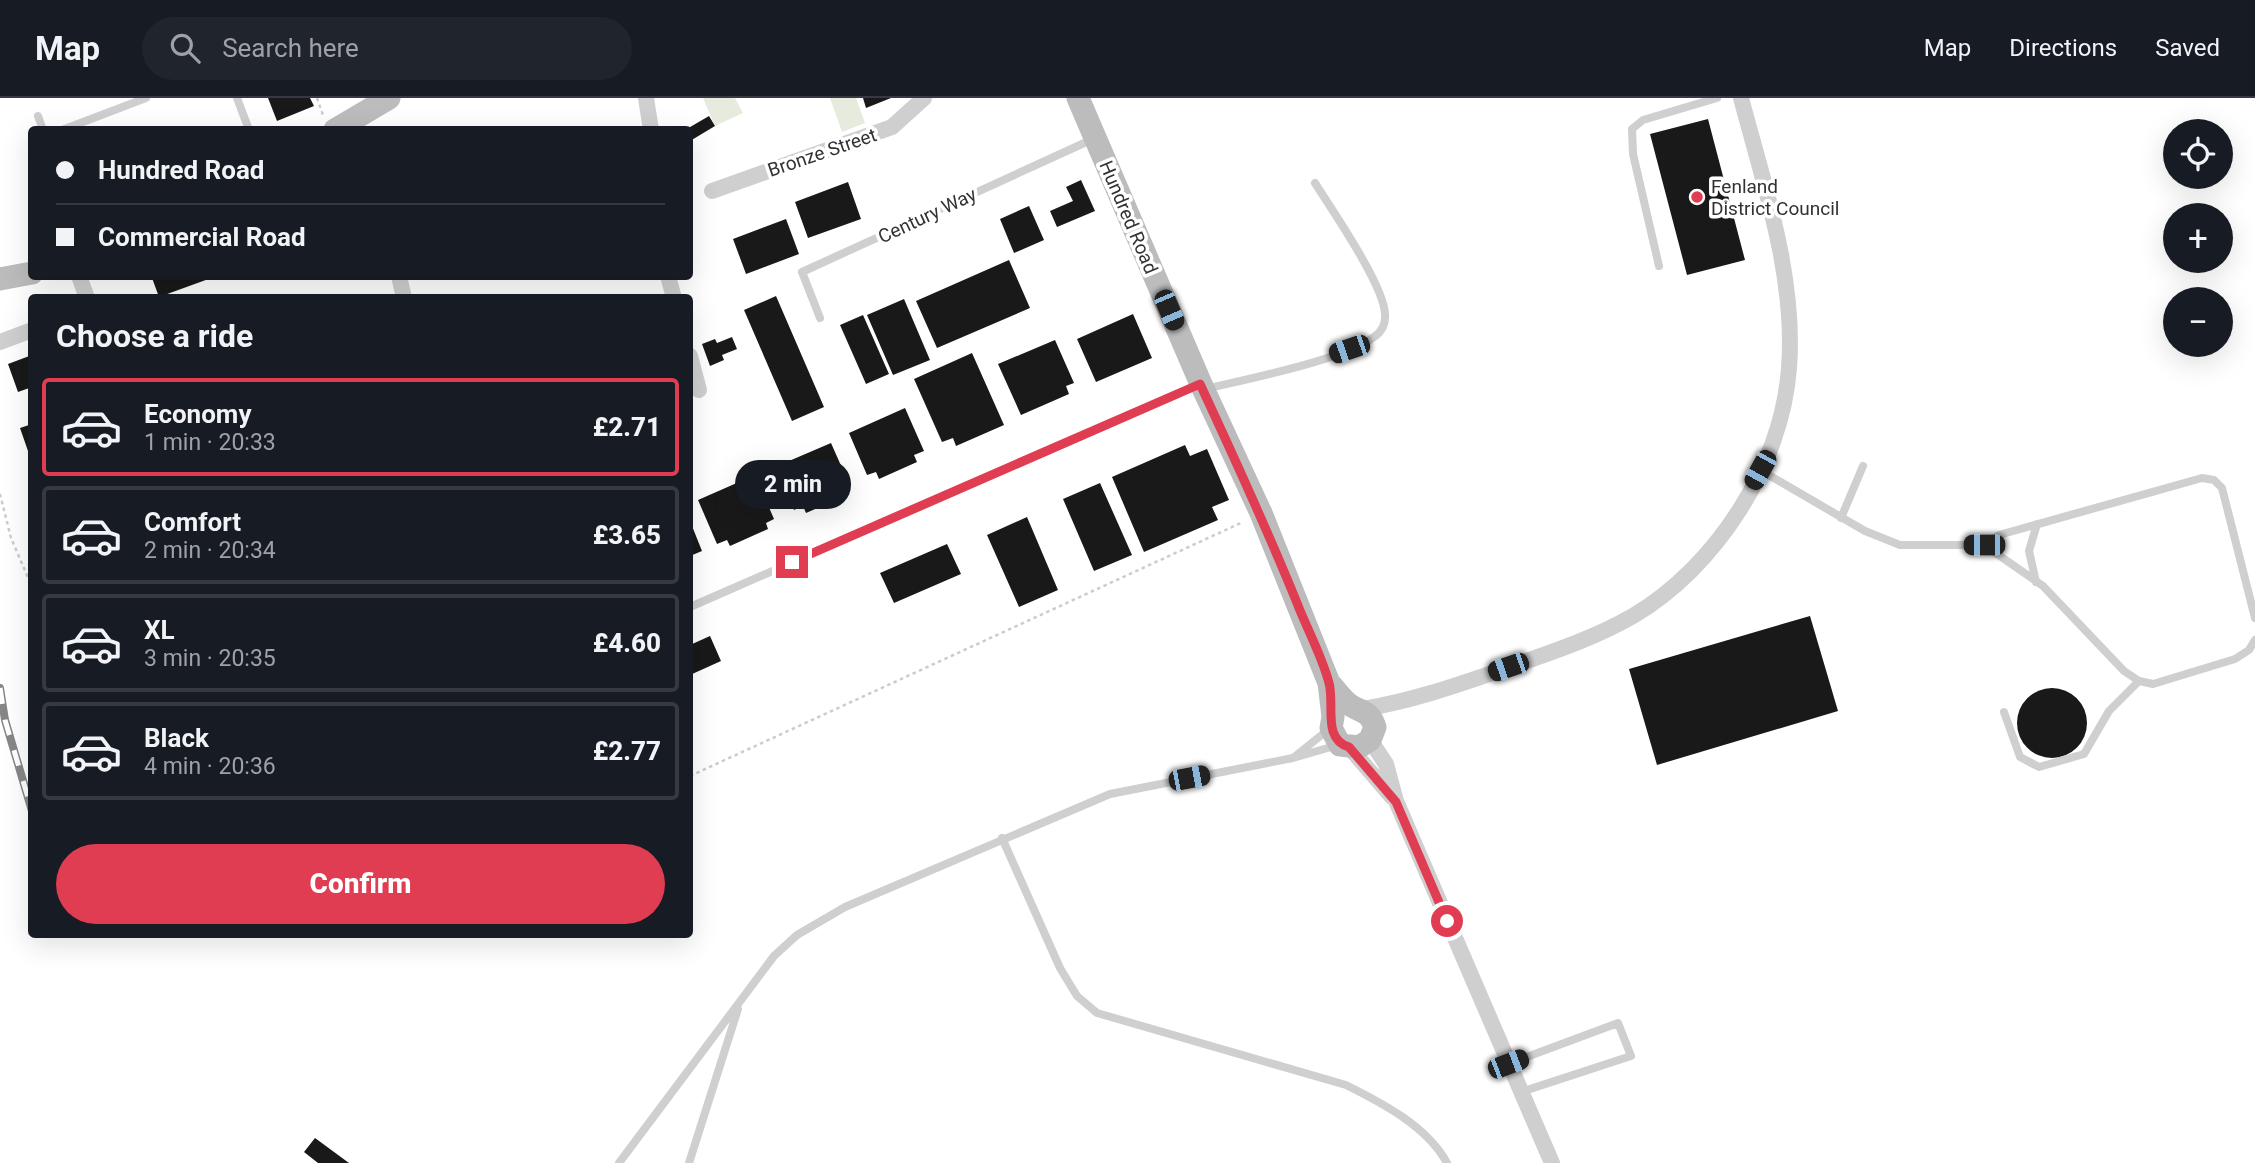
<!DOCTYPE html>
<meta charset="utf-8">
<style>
:root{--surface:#171b24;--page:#20242c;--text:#f1f3f6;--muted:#9ea1a6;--line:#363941;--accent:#e03d52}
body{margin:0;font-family:Roboto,sans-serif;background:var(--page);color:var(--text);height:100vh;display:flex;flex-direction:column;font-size:26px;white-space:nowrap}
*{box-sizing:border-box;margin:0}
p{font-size:23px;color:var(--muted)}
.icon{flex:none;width:38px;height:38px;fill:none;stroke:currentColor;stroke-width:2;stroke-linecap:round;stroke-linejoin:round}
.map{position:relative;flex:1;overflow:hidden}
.details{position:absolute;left:28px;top:196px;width:665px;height:644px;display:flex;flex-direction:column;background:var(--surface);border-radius:7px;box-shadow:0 7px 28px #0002}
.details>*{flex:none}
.top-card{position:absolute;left:28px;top:28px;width:665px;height:154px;border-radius:7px;box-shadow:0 7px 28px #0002;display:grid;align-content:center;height:154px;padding:0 28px;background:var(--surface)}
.fabs{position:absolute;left:2163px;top:21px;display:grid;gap:14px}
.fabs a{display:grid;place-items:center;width:70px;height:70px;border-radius:50%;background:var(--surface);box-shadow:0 7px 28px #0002;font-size:35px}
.end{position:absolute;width:32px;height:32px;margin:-16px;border:9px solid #e03d52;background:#fff;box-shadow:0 0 0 4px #fff}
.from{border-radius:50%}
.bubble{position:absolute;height:49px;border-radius:24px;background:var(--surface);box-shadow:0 7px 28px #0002;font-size:23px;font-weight:800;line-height:49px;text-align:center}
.car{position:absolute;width:21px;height:42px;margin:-21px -10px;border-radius:9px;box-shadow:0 0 5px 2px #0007;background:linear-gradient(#222 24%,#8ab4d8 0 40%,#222 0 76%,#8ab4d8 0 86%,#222 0)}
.top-card b{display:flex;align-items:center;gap:24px;height:66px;font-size:26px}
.top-card b+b{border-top:2px solid var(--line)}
.top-card i{width:18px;height:18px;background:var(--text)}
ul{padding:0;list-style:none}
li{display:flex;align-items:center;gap:21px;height:98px;margin:0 14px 10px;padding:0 14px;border:4px solid var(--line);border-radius:7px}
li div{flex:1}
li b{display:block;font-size:26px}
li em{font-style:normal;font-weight:800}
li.selected{border-color:var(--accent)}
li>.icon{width:63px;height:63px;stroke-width:1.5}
h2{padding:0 28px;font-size:32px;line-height:84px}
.button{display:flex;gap:14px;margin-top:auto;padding:14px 28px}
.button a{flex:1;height:80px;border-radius:42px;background:var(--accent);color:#fff;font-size:28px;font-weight:800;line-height:80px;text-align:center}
header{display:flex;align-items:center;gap:42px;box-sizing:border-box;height:98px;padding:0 35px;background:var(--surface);border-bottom:2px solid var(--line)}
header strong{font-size:33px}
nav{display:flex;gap:38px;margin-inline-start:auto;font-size:24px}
.search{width:490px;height:63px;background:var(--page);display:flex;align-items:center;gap:18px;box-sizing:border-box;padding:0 24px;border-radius:38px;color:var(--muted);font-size:26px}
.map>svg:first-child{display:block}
</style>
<header>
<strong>Map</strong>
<div class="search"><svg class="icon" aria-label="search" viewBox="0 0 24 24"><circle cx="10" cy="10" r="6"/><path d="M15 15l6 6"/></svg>Search here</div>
<nav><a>Map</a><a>Directions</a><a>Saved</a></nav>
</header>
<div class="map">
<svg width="2255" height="1065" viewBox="0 0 2255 1065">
<rect width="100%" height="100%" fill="#fff"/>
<path fill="#e6ebde" d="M703,0H735L743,15L715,28Z
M830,0H856L865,25L842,34Z"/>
<path fill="#191919" d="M268,0H310L314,8L277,23Z
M863,0H891L866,10Z
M709,18L715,28L690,43V32H685Z
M1708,21L1745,162L1687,177L1650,36Z
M1081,82L1095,113L1057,129L1050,113L1073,103L1066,89Z
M848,84L861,121L808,140L795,104Z
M1029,108L1044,142L1014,155L1000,121Z
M786,121L799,156L746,176L733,141Z
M1009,162L1030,210L937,250L916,203Z
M157,178H214V179L159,199L152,180Z
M776,198L824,309L792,323L744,212Z
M904,201L930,262L893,277L867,217Z
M1133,216L1152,260L1096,284L1077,241Z
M863,217L889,276L866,286L840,227Z
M732,239L737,251L722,257L724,262L710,268L702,246L715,241L717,245Z
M1055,242L1074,285L1066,288L1069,296L1021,317L998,266Z
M972,255L1004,327L956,348L953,340L942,344L914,281Z
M32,257V289L18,294L8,266Z
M905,310L924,353L914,357L917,364L879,381L876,374L867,377L849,335Z
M32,326V351L28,353L20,330Z
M831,345L850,388L840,392L843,399L806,415L803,408L794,412L775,369Z
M1185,347L1190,358L1207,351L1229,402L1212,409L1218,422L1144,454L1112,379Z
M755,377L774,421L766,425L768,431L730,448L727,442L717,446L698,402Z
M1100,385L1132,457L1094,473L1063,401Z
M1027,419L1058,492L1019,509L987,437Z
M690,423L702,453L690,458Z
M947,446L961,476L894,505L880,475Z
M1810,518L1838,613L1657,667L1629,571Z
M710,538L721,563L690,577V547Z
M2017 625a35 35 0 1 1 70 0a35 35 0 1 1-70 0Z
M315,1040L349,1065H318L304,1054Z"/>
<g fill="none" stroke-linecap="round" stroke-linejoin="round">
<path stroke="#ccc" stroke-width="2.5" stroke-dasharray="3.5 3.5" stroke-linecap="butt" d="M317,0L323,17
M0,396L11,440L32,489
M690,678L1243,424"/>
<path stroke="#cfcfcf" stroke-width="8" d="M237,0L249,32
M38,18L43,32
M62,32L146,0
M1659,168L1633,56L1632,31L1643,22L1717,0
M820,220L802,174L1093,41
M1206,291C1246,281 1344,262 1374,239C1382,234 1386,225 1385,216C1384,187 1332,112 1315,85
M1760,372L1865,433L1900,447H1984L1999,437L2202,380L2214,382L2222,390L2255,520
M1841,420L1863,368
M1984,447L2043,488L2124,573L2139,583L2153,586L2235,561L2249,552L2255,542
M2036,484L2029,453L2037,426
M690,509L1198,287
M2004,614L2020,659L2039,669L2084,656L2109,613L2139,583
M1329,631L1293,660L1338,647
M1002,740L1060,870L1077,898L1097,915L1346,987C1382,1005 1427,1028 1447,1065
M1508,966L1618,925L1631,958L1521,994
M619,1065L774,858L797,837L845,809L1110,696L1293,660
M689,1065L738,911"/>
<path stroke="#cfcfcf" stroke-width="16" d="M646,0L651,32
M712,93L892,29L924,0
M79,178L87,200
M399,178L404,200
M668,178L674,200
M0,244L32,232
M690,258L699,292
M1363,611C1411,603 1455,588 1501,572C1546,556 1591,542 1633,518C1716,469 1782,367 1789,270C1796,179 1764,87 1741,0
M1370,642L1386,666L1396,703L1552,1065
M1349,649L1392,699"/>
<path stroke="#bcbcbc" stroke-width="23" d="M1078,0L1201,286L1261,415L1329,585L1333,619L1331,630L1340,647L1359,649L1370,642L1375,629C1369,612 1362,615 1350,607C1342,602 1336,592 1329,585
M335,32L389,0
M0,181L32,175"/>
<g stroke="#878787" stroke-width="8">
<path id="rail" d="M0,590L5,622L32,713"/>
</g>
<use href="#rail" stroke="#fff" stroke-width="5" stroke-dasharray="16" stroke-linecap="butt"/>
</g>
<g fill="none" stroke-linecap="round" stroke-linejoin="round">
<path stroke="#e03d52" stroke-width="9" d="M792,464L1200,286C1234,359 1267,431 1297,505C1307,531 1322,558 1329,585C1335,607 1322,641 1349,649L1396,704L1447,823"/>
</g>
<circle fill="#e03d52" stroke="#fff" stroke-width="2.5" cx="1697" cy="99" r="7"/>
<g text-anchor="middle" stroke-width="7" stroke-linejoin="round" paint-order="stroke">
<g font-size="19" fill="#323232" stroke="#fff">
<text transform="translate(822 54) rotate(-19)" y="7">Bronze Street</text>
<text transform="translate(927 117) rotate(-25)" y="7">Century Way</text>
<text transform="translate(1129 119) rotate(67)" y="7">Hundred Road</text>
</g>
<g font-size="19" fill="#323232" stroke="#fff" text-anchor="start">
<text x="1711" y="95">Fenland<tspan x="1711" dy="22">District Council</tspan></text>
</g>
</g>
</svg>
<div class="fabs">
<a><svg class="icon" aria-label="locate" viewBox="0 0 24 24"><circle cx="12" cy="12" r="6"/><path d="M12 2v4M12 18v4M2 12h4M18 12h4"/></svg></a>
<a>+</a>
<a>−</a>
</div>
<i class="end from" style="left:1447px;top:823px"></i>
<i class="end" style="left:792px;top:464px"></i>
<div class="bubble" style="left:735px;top:362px;width:116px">2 min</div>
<i class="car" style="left:1169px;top:212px;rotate:157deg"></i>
<i class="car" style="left:1349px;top:251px;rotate:251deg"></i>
<i class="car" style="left:1760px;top:372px;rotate:209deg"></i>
<i class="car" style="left:1984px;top:447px;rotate:270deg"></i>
<i class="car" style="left:1508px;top:569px;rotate:251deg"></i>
<i class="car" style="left:1189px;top:680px;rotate:79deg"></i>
<i class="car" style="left:1508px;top:966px;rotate:69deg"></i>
<div class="top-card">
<b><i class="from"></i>Hundred Road</b>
<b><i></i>Commercial Road</b>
</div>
<section class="details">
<h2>Choose a ride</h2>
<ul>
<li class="selected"><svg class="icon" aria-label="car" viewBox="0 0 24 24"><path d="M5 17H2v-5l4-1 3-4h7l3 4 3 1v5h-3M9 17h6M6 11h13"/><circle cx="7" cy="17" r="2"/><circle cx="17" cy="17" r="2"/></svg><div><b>Economy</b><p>1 min · 20:33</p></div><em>£2.71</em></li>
<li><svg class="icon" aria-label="car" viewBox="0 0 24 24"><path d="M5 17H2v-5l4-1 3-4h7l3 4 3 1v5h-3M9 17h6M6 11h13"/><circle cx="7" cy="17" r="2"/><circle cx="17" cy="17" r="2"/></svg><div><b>Comfort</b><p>2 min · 20:34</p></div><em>£3.65</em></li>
<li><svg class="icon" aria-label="car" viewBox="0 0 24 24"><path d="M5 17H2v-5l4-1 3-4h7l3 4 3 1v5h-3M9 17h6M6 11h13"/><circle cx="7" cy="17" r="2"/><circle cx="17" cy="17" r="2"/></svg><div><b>XL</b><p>3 min · 20:35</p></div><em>£4.60</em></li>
<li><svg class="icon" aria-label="car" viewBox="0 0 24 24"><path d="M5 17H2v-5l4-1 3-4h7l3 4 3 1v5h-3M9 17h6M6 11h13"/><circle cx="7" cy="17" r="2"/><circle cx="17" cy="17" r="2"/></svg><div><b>Black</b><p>4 min · 20:36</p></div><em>£2.77</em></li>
</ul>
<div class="button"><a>Confirm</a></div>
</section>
</div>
